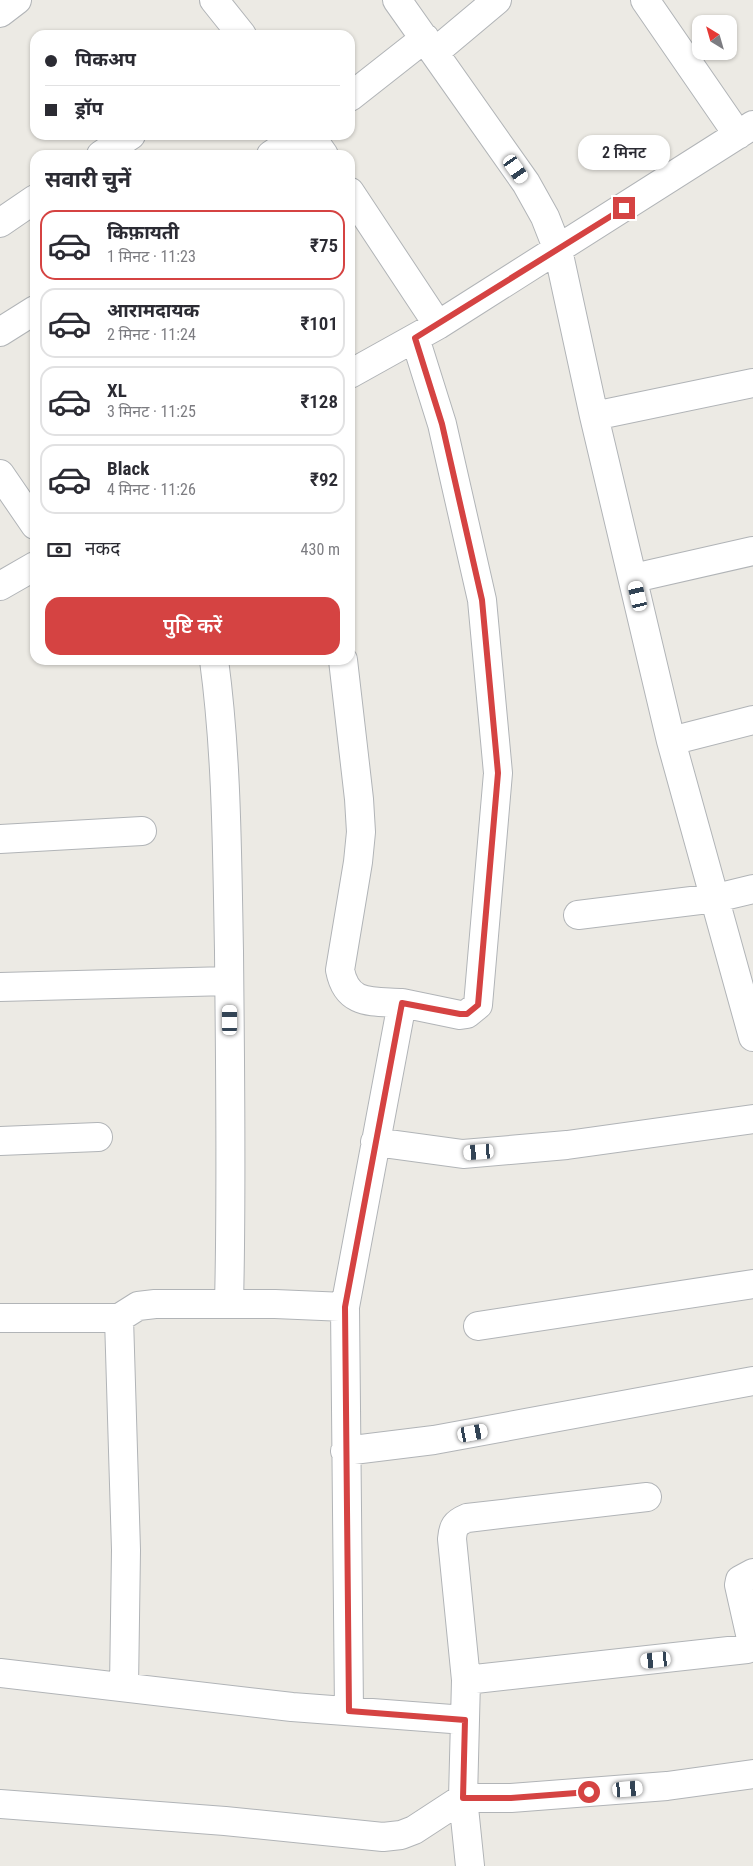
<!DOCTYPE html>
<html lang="hi">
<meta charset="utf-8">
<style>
:root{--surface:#fff;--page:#f2f2f3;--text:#2b2b33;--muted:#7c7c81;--line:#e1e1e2;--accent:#d54342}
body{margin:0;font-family:"Roboto Condensed","Noto Sans Devanagari",sans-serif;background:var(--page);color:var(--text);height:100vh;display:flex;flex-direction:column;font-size:19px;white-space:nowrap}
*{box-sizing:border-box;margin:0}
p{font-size:16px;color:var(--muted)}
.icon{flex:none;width:28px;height:28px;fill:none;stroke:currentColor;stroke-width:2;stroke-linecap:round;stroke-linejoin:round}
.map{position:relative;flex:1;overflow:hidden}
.sheet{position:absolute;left:30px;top:150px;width:325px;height:515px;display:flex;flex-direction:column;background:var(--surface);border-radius:15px;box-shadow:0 1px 4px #0004}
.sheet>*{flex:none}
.hud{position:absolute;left:30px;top:30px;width:325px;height:110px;border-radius:15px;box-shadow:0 1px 4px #0004;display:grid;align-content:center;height:110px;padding:0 15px;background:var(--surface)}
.needle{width:32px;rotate:323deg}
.fabs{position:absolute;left:692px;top:15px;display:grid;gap:10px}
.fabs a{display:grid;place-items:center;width:45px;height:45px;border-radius:10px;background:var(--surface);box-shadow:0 1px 4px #0004;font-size:25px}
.end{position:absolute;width:22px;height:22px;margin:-11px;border:6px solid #d54342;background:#fff;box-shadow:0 0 0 2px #fff}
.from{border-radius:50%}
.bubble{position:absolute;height:35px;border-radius:15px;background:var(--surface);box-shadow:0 1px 4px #0004;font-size:16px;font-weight:600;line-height:35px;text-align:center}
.car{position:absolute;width:15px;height:30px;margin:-15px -8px;border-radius:6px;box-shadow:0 0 4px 1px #0007;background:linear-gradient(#fff 24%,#345 0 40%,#fff 0 76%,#345 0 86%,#fff 0)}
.hud b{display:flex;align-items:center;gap:18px;height:48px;font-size:19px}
.hud b+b{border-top:1px solid var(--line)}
.hud i{width:12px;height:12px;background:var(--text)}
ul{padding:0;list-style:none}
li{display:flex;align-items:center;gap:15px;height:70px;margin:0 10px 8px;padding:0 5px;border:2px solid var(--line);border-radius:15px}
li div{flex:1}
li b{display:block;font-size:19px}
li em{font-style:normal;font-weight:600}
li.selected{border-color:var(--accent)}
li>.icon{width:45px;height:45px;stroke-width:1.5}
h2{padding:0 15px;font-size:22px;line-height:60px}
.pay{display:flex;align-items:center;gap:12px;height:55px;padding:0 15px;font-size:19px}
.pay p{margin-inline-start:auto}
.action{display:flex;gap:10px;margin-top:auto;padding:10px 15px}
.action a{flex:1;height:58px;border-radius:15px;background:var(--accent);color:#fff;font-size:20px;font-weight:600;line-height:58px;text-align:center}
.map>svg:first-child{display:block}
</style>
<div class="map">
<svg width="753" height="1866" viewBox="0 0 753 1866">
<rect width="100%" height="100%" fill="#eceae4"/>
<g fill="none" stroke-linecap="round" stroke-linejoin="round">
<g stroke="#b1b4b7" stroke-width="30">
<path id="minor" d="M214,0L242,35
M397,0L526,183L545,217L558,250L594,416L671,741L753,1037
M645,0L738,135
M0,13L17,0
M435,52L497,0
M350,97L425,38
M310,135L324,155
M101,155L131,135
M271,155L301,135
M350,192L438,325
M0,223L35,199
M0,332L35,310
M350,374L438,325L753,125
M594,416L753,383
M0,474L35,525
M634,578L753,551
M0,586L35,566
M214,660C227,756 227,854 229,951C230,1068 232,1186 229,1303
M343,660L359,799L361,832L358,862L340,970C347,1006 372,1001 402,1003
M671,741L753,720
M0,839L142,831
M578,915L716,898L753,889
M0,987L229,981
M0,1141L98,1137
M375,1142L463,1154L567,1145L753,1119
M0,1318H119L138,1306L155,1304H275L345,1307
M119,1318L126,1550L124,1687
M478,1326L753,1284
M345,1451L434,1440L753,1381
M0,1673L292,1707L465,1720L463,1798L470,1866
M466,1680L747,1649L752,1643L739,1585L740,1580L753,1573
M349,1711L345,1307L402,1003L460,1015L467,1014L478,1005L498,773L482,600L442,424L415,338
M465,1720L466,1680L452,1539C453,1527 455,1523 467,1518L647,1497
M0,1804L225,1821L383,1837L401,1835L414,1830L463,1798H511L667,1786L753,1774"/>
</g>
<use href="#minor" stroke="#fff" stroke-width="28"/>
</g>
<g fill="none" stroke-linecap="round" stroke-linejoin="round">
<path stroke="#d54342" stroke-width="6" d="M589,1792L511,1798H463L465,1720L349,1711L345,1307L402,1003L460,1014H467L478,1005L498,773L482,600L442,424L415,338L624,208"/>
</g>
</svg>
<div class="fabs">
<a><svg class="needle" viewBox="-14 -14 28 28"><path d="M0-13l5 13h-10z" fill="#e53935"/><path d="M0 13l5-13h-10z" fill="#7c7c81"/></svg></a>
</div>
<i class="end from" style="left:589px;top:1792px"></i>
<i class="end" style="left:624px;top:208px"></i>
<div class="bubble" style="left:578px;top:135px;width:92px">2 मिनट</div>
<i class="car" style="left:516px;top:169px;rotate:145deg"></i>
<i class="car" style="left:638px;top:596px;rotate:347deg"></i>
<i class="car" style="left:230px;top:1020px;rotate:0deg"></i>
<i class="car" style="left:479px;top:1152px;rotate:266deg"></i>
<i class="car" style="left:473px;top:1433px;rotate:80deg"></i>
<i class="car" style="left:656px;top:1660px;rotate:264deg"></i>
<i class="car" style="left:628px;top:1789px;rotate:85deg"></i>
<div class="hud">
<b><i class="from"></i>पिकअप</b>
<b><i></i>ड्रॉप</b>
</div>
<section class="sheet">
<h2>सवारी चुनें</h2>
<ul>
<li class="selected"><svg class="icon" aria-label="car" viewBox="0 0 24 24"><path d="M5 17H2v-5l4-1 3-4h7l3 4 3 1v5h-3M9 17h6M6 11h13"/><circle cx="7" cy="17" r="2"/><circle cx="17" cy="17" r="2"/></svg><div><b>किफ़ायती</b><p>1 मिनट · 11:23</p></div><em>₹75</em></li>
<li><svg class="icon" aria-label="car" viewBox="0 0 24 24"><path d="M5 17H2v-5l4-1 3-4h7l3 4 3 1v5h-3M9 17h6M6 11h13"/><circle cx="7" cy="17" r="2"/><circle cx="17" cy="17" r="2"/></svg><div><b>आरामदायक</b><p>2 मिनट · 11:24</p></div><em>₹101</em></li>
<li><svg class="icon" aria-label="car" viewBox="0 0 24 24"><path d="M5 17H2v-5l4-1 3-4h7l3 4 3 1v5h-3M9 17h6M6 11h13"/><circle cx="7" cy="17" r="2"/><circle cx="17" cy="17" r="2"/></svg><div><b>XL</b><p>3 मिनट · 11:25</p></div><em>₹128</em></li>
<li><svg class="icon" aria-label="car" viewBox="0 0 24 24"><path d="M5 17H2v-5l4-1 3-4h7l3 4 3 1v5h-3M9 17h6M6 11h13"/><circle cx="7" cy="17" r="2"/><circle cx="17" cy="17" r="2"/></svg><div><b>Black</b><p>4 मिनट · 11:26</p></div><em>₹92</em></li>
</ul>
<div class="pay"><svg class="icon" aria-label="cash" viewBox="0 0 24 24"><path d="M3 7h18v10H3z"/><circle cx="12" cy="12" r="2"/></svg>नकद<p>430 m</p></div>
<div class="action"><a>पुष्टि करें</a></div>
</section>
</div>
